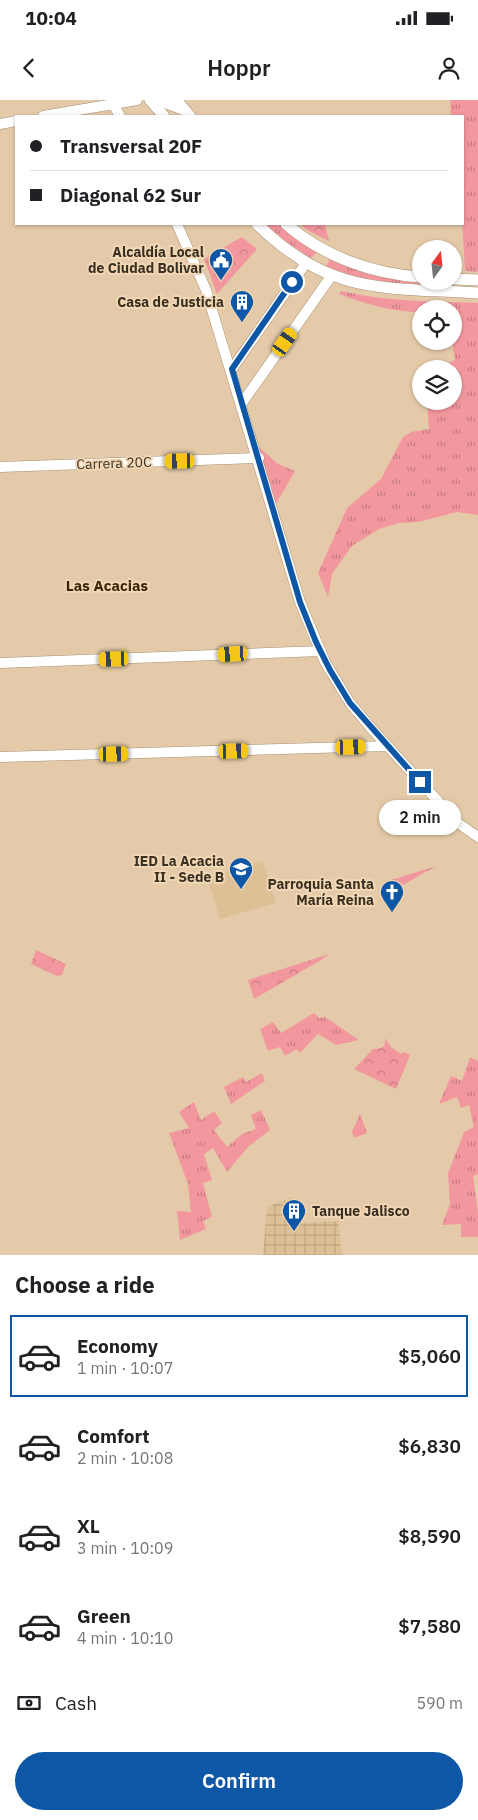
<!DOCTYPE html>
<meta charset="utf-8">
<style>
:root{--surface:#fff;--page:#f6f6f6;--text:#202124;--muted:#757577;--line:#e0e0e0;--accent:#0e57a6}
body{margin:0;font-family:"IBM Plex Sans",sans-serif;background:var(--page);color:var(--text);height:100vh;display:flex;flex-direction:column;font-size:19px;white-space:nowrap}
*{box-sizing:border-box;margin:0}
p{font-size:16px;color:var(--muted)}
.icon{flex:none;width:28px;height:28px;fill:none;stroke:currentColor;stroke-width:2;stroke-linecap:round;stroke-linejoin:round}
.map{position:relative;height:1155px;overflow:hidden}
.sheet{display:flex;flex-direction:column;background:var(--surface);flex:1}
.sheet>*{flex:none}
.guide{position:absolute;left:15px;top:15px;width:449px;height:110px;border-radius:0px;box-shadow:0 1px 4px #0004;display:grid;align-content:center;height:110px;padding:0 15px;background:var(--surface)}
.needle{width:32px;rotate:15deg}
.controls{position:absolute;left:412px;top:140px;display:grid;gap:10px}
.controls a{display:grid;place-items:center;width:50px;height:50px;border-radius:50%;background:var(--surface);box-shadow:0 1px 4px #0004;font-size:25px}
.end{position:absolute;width:22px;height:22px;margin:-11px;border:6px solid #0e57a6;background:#fff;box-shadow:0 0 0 2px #fff}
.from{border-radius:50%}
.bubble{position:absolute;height:35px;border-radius:18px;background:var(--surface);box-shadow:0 1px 4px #0004;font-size:16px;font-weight:600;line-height:35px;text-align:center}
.car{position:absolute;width:15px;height:30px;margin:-15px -8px;border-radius:6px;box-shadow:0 0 4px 1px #0007;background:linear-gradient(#f5c518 24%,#345 0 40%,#f5c518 0 76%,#345 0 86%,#f5c518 0)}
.guide b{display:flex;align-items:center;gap:18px;height:48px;font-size:19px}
.guide b+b{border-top:1px solid var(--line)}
.guide i{width:12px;height:12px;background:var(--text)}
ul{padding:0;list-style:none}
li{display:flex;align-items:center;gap:15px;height:82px;margin:0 10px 8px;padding:0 5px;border:2px solid transparent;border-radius:0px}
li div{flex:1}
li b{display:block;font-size:19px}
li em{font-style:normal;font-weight:600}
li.active{border-color:var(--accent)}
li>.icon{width:45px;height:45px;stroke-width:1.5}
h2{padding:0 15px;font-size:22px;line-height:60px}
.pay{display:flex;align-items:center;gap:12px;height:55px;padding:0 15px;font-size:19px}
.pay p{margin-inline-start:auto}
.button{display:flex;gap:10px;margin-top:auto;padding:10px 15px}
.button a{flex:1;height:58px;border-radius:30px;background:var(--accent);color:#fff;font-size:20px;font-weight:600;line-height:58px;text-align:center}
.status{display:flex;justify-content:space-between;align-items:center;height:35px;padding:0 25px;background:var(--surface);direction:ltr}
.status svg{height:14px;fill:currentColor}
header{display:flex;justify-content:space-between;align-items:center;height:65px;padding:0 15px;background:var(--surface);font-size:22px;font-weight:600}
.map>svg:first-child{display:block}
</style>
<div class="status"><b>10:04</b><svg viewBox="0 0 49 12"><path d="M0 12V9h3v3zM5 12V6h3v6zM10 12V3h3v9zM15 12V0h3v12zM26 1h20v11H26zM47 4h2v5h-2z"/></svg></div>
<header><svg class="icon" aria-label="back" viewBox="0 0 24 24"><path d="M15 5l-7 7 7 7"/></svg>Hoppr<svg class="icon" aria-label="person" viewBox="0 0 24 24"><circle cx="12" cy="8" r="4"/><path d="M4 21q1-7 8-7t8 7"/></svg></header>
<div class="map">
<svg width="478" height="1155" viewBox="0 0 478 1155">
<defs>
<pattern id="industrial-grid" width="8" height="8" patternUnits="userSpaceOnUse" patternTransform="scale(1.25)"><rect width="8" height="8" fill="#dec097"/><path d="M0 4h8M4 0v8" fill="none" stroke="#bfa582"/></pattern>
<pattern id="grass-tufts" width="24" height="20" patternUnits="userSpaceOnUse" patternTransform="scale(1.25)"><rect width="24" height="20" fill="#f3979e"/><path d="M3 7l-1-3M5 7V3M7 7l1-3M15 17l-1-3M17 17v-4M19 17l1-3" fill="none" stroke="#c67c80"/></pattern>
<pattern id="park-crowns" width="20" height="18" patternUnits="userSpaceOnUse" patternTransform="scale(1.25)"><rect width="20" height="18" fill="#f3979e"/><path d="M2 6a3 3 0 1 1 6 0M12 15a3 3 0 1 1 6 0" fill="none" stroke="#c67c80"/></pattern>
</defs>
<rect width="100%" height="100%" fill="#e4caa8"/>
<path fill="#dec097" d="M263,761L276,803L220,819L207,777Z"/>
<path fill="url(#industrial-grid)" d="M293,1097L301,1123L338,1121L342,1155H263L267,1107Z"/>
<path fill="url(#grass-tufts)" d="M450,0H478V172L465,171L462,120V16H451Z
M265,124H279L317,152L311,158L286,142Z
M331,158L421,182V186C388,182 357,180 326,166Z
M341,191C387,202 431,201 478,203V415L457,412L418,422L399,423L379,429L352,446L332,474L328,497L318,473L347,408L381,379L403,337L411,332L429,329L427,301H454V269H436L455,260L452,241H454V209H421V212C392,212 366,204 339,194Z
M259,347L278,364L295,371L276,404Z
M314,913L319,918L325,917L359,940L336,945L318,934L300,953L297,949L285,956L280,947L268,951L260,929L273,922L281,933Z
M470,957L478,961V1074L473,1076L478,1113V1137H461V1124L442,1125L450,1104L448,1073L464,1032L474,1027L469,1005L461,1008L457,997L439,1004L451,976L462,981Z
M262,973L265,981L231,1004L224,987L243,977L246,982Z
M194,1002L201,1020L214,1011L222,1023L214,1030L227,1047L242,1034L256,1029L251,1015L261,1010L270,1030L248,1047L227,1072L213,1048L204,1054L212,1080L203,1083L212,1117L203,1121L206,1129L180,1140L177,1111L191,1112L188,1084L169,1033L189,1028L179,1012Z"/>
<path fill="url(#park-crowns)" d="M300,124H325L329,141L309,131Z
M242,137L257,149L217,194L204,159Z
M436,766L391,792L388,781Z
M36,850L66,864L62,875L57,876L31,864Z
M329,854L321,860L254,899L248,880Z
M385,938L391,947L401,954L404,952L410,955L396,989L354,969L373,949L381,948L385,945Z
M360,1014L367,1033L354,1038L352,1032Z"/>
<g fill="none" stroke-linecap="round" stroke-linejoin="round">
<g stroke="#a89070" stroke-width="11">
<path id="secondary" d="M157,0L184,10
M113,4L120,16
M43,16L137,0
M0,24L16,21
M177,124L206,190L300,502L325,562L350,603L371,628L458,723L478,737
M232,269L306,163
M242,303L332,175
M0,367L259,358
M0,563L321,551
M0,657L387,646"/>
</g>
<g stroke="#a89070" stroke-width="12">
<path id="primary" d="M150,0L164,16
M176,0L190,16
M257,124C330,196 384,187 478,193
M286,124C323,156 372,174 421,177
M454,179L478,180"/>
</g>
<use href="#secondary" stroke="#fff" stroke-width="10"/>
<use href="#primary" stroke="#fff" stroke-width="11"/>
</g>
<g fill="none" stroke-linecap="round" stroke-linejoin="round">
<path stroke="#0e57a6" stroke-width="6" d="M292,182L232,269L300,502L316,542L330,570L350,603L420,682"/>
</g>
<defs>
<g id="civic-pin" transform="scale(1.25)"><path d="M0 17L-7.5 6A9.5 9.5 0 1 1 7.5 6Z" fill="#0e57a6" stroke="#f1d7b5"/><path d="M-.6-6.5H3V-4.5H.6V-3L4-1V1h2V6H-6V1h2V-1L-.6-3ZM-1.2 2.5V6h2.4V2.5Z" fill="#fff"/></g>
<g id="building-pin" transform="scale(1.25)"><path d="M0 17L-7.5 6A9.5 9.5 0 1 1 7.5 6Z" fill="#0e57a6" stroke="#f1d7b5"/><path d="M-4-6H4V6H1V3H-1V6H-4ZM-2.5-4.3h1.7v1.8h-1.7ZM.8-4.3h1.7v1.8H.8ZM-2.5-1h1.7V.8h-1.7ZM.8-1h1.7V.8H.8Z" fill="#fff"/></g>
<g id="school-pin" transform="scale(1.25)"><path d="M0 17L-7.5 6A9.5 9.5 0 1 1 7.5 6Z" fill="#0e57a6" stroke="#f1d7b5"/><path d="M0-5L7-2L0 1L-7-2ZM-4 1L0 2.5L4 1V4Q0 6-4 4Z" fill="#fff"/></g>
<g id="church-pin" transform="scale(1.25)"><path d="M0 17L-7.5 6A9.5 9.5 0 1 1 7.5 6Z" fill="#0e57a6" stroke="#f1d7b5"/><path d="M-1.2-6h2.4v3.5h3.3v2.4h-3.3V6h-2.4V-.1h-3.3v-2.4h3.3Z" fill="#fff"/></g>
</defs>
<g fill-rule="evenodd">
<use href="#civic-pin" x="221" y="160"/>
<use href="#building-pin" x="242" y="202"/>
<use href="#school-pin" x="241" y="769"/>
<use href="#church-pin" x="392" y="792"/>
<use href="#building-pin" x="294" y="1111"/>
</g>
<g text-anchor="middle" stroke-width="4" stroke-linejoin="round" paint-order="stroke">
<g font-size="14" font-weight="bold" fill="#3a3022" stroke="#f1d7b5" text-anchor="end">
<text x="204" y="157">Alcaldía Local<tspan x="204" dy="16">de Ciudad Bolivar</tspan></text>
<text x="224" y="207">Casa de Justicia</text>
<text x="224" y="766">IED La Acacia<tspan x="224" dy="16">II - Sede B</tspan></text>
<text x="374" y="789">Parroquia Santa<tspan x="374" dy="16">María Reina</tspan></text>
<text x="312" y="1116" text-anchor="start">Tanque Jalisco</text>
</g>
<g font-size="14" fill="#3a3022" stroke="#f1d7b5">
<text transform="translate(114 363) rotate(-2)" y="5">Carrera 20C</text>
</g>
<g font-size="15" font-weight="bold" fill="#3a2606" stroke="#f1d7b5">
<text x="107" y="491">Las Acacias</text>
</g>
</g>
</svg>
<div class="controls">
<a><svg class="needle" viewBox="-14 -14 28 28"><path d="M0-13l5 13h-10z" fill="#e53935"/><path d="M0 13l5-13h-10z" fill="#757577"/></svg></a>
<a><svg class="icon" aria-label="locate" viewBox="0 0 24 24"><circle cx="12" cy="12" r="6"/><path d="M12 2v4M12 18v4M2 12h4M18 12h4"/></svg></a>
<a><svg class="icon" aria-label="layers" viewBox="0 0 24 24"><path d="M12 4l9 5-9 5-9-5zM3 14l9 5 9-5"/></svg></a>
</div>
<i class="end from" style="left:292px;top:182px"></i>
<i class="end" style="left:420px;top:682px"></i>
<div class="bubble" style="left:379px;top:700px;width:82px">2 min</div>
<i class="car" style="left:285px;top:242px;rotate:35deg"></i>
<i class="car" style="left:180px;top:361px;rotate:269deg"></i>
<i class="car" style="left:233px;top:554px;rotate:267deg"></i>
<i class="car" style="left:114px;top:559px;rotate:268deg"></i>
<i class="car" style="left:351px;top:647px;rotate:88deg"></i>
<i class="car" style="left:234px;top:651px;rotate:88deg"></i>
<i class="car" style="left:114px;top:654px;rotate:89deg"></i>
<div class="guide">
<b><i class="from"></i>Transversal 20F</b>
<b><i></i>Diagonal 62 Sur</b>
</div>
</div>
<section class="sheet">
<h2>Choose a ride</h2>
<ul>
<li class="active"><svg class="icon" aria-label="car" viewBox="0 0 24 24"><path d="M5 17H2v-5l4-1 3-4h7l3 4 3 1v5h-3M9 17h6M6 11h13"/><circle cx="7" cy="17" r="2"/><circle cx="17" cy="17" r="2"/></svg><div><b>Economy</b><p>1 min · 10:07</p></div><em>$5,060</em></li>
<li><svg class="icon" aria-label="car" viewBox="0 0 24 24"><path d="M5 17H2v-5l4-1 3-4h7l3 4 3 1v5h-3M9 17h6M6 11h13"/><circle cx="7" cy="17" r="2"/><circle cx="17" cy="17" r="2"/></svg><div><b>Comfort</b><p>2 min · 10:08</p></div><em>$6,830</em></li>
<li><svg class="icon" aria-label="car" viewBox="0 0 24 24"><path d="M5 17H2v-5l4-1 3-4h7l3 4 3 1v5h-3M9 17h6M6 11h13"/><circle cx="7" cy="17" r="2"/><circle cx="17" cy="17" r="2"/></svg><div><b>XL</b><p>3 min · 10:09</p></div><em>$8,590</em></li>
<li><svg class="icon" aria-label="car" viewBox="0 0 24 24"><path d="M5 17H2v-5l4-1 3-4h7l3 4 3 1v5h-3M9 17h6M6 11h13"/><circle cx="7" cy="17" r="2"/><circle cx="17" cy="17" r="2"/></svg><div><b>Green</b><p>4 min · 10:10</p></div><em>$7,580</em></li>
</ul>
<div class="pay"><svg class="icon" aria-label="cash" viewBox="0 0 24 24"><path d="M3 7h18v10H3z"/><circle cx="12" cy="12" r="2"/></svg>Cash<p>590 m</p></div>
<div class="button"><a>Confirm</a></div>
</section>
